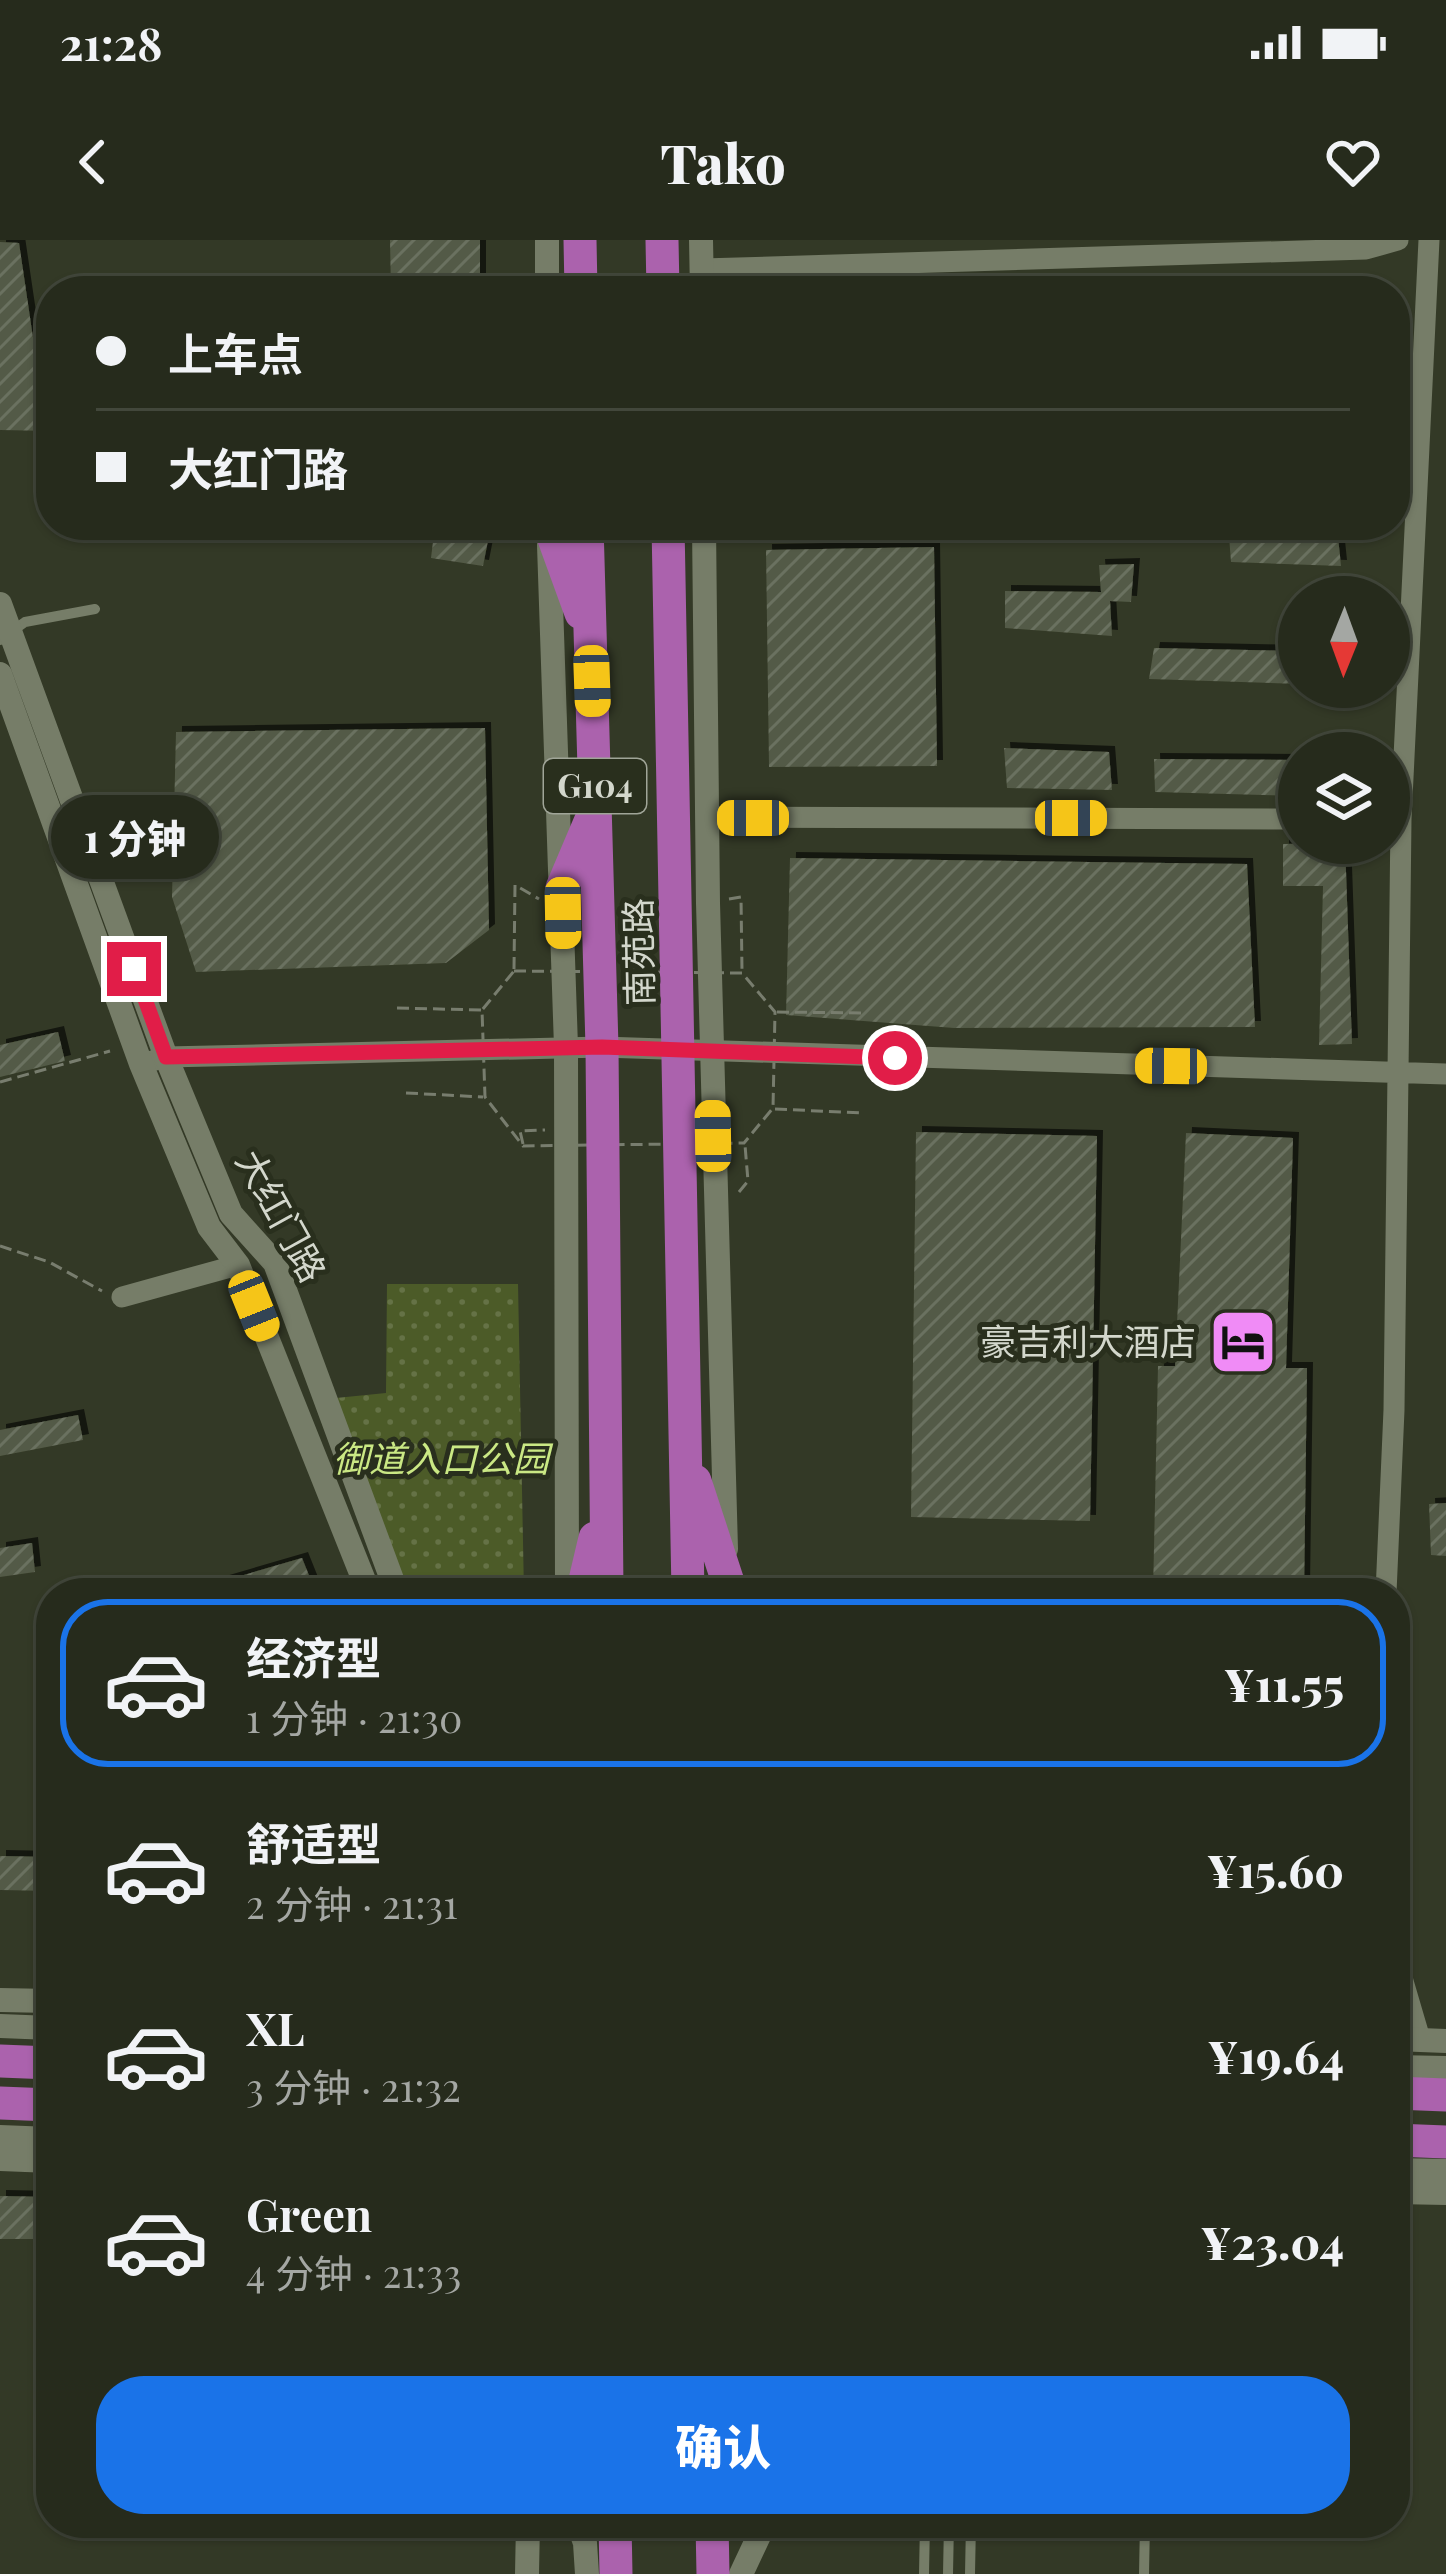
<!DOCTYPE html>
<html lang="zh">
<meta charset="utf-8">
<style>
:root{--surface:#262b1c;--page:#2e3325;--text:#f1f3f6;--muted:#a4a7a3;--line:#42473b;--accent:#1a73e8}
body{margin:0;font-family:"Playfair Display","Noto Sans SC",serif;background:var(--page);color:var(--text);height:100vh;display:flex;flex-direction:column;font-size:45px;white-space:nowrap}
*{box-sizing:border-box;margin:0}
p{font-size:39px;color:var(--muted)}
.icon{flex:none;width:66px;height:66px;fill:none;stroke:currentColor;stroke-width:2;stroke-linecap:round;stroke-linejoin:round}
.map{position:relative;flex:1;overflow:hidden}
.drawer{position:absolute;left:36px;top:1338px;width:1374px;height:960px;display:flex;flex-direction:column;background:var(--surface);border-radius:48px;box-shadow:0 3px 9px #0004,0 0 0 3px var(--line)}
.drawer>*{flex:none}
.guide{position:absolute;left:36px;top:36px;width:1374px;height:264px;border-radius:48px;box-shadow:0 3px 9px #0004,0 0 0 3px var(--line);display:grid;align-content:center;height:264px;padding:0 60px;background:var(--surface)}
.needle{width:78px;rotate:181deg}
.buttons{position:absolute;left:1278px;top:336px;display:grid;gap:24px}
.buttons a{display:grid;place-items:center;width:132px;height:132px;border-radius:50%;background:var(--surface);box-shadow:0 3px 9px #0004,0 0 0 3px var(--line);font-size:60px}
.end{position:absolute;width:54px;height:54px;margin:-27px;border:15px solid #e11d48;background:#fff;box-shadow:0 0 0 6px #fff}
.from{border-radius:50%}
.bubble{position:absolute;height:84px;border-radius:42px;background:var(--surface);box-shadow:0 3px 9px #0004,0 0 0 3px var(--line);font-size:39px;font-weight:800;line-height:84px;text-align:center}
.car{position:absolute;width:36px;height:72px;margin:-36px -18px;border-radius:15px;box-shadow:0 0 9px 3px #0007;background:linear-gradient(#f5c518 24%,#345 0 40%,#f5c518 0 76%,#345 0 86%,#f5c518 0)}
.guide b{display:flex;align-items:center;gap:42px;height:114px;font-size:45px}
.guide b+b{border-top:3px solid var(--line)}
.guide i{width:30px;height:30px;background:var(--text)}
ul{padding:21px 0 0;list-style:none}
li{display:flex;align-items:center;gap:36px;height:168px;margin:0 24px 18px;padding:0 36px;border:6px solid transparent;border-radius:48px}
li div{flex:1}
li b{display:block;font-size:45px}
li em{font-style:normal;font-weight:800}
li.active{border-color:var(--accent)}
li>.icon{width:108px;height:108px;stroke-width:1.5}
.cta{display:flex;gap:24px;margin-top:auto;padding:24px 60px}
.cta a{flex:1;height:138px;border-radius:48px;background:var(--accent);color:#fff;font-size:48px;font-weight:800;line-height:138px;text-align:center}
.status{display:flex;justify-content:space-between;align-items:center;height:84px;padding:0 60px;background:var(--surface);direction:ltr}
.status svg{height:33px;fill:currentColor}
header{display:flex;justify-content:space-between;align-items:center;height:156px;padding:0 60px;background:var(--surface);font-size:54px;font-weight:800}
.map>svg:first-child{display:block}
</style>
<div class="status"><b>21:28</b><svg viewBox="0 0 49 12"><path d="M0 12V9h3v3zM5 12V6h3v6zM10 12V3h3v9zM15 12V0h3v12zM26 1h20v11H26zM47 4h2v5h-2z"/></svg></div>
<header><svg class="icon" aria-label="back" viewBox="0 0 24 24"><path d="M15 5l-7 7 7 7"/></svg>Tako<svg class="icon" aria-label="heart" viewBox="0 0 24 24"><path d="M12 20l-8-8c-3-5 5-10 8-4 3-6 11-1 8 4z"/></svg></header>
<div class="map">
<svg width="1446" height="2334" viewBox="0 0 1446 2334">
<defs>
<pattern id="grass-dots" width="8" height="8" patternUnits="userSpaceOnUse" patternTransform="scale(3)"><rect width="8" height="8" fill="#4c5b28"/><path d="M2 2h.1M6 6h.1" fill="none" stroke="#657246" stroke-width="1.8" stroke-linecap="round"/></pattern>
<pattern id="building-hatch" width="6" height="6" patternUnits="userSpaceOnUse" patternTransform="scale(3)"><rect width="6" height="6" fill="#535a46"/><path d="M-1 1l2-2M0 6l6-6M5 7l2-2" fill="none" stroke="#6b7160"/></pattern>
<filter id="shadow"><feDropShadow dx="6" dy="-6" stdDeviation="0" flood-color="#0009"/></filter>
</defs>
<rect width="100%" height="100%" fill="#333926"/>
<path fill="url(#grass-dots)" d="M387,1044H518L524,1353H410L326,1159L386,1153Z"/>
<path fill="url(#building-hatch)" filter="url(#shadow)" d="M390,0H480V51H391Z
M0,2L19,3L41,152H51V191L0,190Z
M435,285H491L483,326L431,318Z
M1229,296L1338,297L1341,326L1231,322Z
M934,307L937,526L769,527L766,310Z
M1134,324L1131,362L1110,361L1112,396L1005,388V351L1101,352L1099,325Z
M1154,408L1299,411V444L1149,439Z
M485,488L489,690L446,723L196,732L172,657L176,492Z
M1004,508L1109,512L1112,550L1007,548Z
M1154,519L1299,520V556L1155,552Z
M1345,603L1352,804L1319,805L1323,646H1283V604Z
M790,618L1247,624L1255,787L954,788L786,775Z
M58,792L65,821L0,837V805Z
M916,892L1097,896L1090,1281L911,1277Z
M1186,893L1293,898L1286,1128H1307L1304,1353H1153L1158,1126H1175Z
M78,1175L83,1200L0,1216V1190Z
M1446,1263V1316L1431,1315L1429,1264Z
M32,1303L35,1332L0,1337V1308Z
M302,1318L316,1353H197L196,1349Z
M0,1616L51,1617V1651L0,1650Z
M0,1956L51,1957V1999H0Z"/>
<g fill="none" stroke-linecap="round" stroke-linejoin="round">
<path stroke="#787d6e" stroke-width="3" stroke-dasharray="12 6" stroke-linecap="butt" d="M729,659L741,657L742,731
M514,729L515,645L539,659
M514,731L742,733L775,772L773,868L744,903L523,906L485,857L482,770Z
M397,768L481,770
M777,772L867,773
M0,842L110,811
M406,853L483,857
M775,869L863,873
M523,904L520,891L545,890
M739,952L748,941L745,905
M0,1006L49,1022L102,1051"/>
<path stroke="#767d68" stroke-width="10" d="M0,400L25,382L95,369
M924,2334L925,2283
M948,2334L949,2283
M970,2334L971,2283
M1144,2334L1145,2283"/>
<path stroke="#767d68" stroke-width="21" d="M702,29L1366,9L1398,0
M707,577L1299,579
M152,821L166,817L602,807L1446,834
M122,1057L238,1025
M1386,1353L1394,1170L1401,579L1429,0
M1395,1714L1420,1799"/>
<path stroke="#767d68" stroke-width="24" d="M547,0V51
M701,0L702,51
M704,285L708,663L726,1309
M549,305L566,807L567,1353
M0,364L166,817L231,974L275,1023L397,1353
M0,434L141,824L209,987L238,1025L369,1353
M0,1760L51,1761
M0,1786L51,1788
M1395,1799L1446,1801
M1395,1827L1446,1828
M0,1897L51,1899
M0,1919L51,1921
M1395,1930L1446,1931
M1395,1952L1446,1953
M578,2283L585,2303L587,2334
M527,2334L528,2283
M741,2334L765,2283"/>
<path stroke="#ab62ad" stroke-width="33" d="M580,0L581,51
M662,0L663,51
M549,285L581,373
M587,285L602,807L607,1353
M668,285L688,1353
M562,648L590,582
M695,1241L728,1342
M582,1353L595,1298
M0,1821L51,1823
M1395,1853L1446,1855
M0,1863L51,1865
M1395,1900L1446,1902
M615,2283L616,2334
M712,2283L713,2334"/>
</g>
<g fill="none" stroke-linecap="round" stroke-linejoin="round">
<path stroke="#e11d48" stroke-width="15" d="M134,729L166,817L602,807L895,818"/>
</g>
<defs>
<g id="hotel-square" transform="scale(3.45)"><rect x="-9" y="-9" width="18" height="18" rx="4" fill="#f08bf6" stroke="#292f1d"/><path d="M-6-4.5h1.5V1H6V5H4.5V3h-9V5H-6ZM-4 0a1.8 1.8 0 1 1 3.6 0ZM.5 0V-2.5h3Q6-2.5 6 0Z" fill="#111"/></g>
</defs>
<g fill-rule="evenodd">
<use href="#hotel-square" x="1243" y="1102"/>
</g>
<g text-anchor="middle" stroke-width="10" stroke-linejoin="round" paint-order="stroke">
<rect fill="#292f1d" stroke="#a0a598" stroke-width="3" x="544" y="519" width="102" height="54" rx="9"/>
<g font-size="33" font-weight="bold" fill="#d3d7cc">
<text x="595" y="558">G104</text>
</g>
<g font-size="36" fill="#d3d7cc" stroke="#292f1d">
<text transform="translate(639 712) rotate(-91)" y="13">南苑路</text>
<text transform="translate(281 976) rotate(61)" y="13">大红门路</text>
</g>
<g font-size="36" fill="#d3d7cc" stroke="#292f1d" text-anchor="end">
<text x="1196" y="1115">豪吉利大酒店</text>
</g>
<g font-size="36" font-style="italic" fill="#cae884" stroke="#292f1d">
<text x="441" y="1232">御道入口公园</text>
</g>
</g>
</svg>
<div class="buttons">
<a><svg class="needle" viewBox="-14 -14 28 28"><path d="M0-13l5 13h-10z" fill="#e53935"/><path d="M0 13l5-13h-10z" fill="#a4a7a3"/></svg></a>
<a><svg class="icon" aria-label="layers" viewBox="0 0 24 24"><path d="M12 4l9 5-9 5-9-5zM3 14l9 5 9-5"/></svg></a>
</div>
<i class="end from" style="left:895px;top:818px"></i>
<i class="end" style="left:134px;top:729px"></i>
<div class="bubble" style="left:51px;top:555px;width:168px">1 分钟</div>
<i class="car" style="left:592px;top:441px;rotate:178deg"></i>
<i class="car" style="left:753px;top:578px;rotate:270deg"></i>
<i class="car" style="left:1071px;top:578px;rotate:90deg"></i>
<i class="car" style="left:563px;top:673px;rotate:179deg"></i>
<i class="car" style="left:1171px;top:826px;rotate:271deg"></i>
<i class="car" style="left:713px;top:896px;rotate:359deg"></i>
<i class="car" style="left:254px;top:1066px;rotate:158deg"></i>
<div class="guide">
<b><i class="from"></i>上车点</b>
<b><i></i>大红门路</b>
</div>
<section class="drawer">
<ul>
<li class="active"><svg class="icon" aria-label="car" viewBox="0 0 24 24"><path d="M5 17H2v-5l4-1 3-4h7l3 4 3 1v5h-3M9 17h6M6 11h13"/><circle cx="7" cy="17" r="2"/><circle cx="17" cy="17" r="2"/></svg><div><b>经济型</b><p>1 分钟 · 21:30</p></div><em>¥11.55</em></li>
<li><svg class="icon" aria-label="car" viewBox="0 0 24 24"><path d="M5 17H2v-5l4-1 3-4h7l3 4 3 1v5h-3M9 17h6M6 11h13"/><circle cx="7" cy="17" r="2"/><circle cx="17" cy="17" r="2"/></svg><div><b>舒适型</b><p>2 分钟 · 21:31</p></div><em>¥15.60</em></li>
<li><svg class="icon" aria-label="car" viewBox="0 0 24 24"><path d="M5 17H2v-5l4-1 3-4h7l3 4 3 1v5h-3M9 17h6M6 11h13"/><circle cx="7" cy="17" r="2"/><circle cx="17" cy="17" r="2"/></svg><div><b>XL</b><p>3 分钟 · 21:32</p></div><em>¥19.64</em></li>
<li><svg class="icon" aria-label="car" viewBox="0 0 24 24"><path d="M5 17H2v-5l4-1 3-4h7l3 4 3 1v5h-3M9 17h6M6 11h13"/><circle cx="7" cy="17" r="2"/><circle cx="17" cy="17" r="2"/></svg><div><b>Green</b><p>4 分钟 · 21:33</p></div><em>¥23.04</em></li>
</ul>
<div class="cta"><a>确认</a></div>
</section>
</div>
